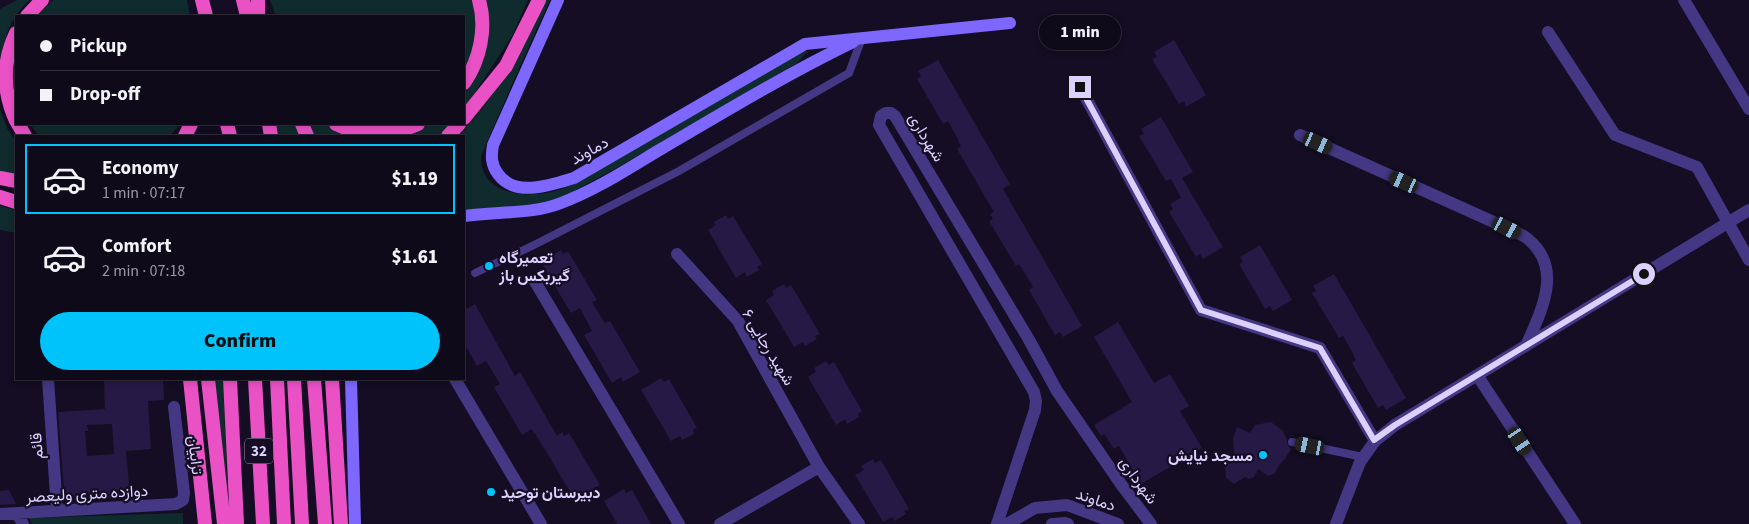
<!DOCTYPE html>
<meta charset="utf-8">
<style>
:root{--surface:#0f0a1a;--page:#1d1827;--text:#f1f3f6;--muted:#9b9aa2;--line:#2f2b39;--accent:#00c3fb}
body{margin:0;font-family:"Source Sans 3",Vazirmatn,sans-serif;background:var(--page);color:var(--text);height:100vh;display:flex;flex-direction:column;font-size:19px;white-space:nowrap}
*{box-sizing:border-box;margin:0}
p{font-size:16px;color:var(--muted)}
.icon{flex:none;width:28px;height:28px;fill:none;stroke:currentColor;stroke-width:2;stroke-linecap:round;stroke-linejoin:round}
.map{position:relative;flex:1;overflow:hidden}
.sheet{position:absolute;left:15px;top:135px;width:450px;height:245px;display:flex;flex-direction:column;background:var(--surface);border-radius:0px;box-shadow:0 2px 8px #0003,0 0 0 1px var(--line)}
.sheet>*{flex:none}
.hud{position:absolute;left:15px;top:15px;width:450px;height:110px;border-radius:0px;box-shadow:0 2px 8px #0003,0 0 0 1px var(--line);display:grid;align-content:center;height:110px;padding:0 25px;background:var(--surface)}
.end{position:absolute;width:22px;height:22px;margin:-11px;border:6px solid #dbd0ff;background:#111;box-shadow:0 0 0 2px #111}
.from{border-radius:50%}
.bubble{position:absolute;height:35px;border-radius:18px;background:var(--surface);box-shadow:0 2px 8px #0003,0 0 0 1px var(--line);font-size:16px;font-weight:800;line-height:35px;text-align:center}
.car{position:absolute;width:15px;height:30px;margin:-15px -8px;border-radius:6px;box-shadow:0 0 4px 1px #0007;background:linear-gradient(#222 24%,#8ab4d8 0 40%,#222 0 76%,#8ab4d8 0 86%,#222 0)}
.hud b{display:flex;align-items:center;gap:18px;height:48px;font-size:19px}
.hud b+b{border-top:1px solid var(--line)}
.hud i{width:12px;height:12px;background:var(--text)}
ul{padding:9px 0 0;list-style:none}
li{display:flex;align-items:center;gap:15px;height:70px;margin:0 10px 8px;padding:0 15px;border:2px solid transparent;border-radius:0px}
li div{flex:1}
li b{display:block;font-size:19px}
li em{font-style:normal;font-weight:800}
li.current{border-color:var(--accent)}
li>.icon{width:45px;height:45px;stroke-width:1.5}
.button{display:flex;gap:10px;margin-top:auto;padding:10px 25px}
.button a{flex:1;height:58px;border-radius:30px;background:var(--accent);color:#111;font-size:20px;font-weight:800;line-height:58px;text-align:center}
.map>svg:first-child{display:block}
</style>
<div class="map">
<svg width="1749" height="524" viewBox="0 0 1749 524">
<rect width="100%" height="100%" fill="#140d23"/>
<path fill="#102b2d" d="M17,0H30C11,16 5,36 0,59V9Z
M53,0H187L190,16H38Z
M270,0H473C479,33 475,43 464,74V16H276Z
M485,0H528L512,36L464,109V95L476,77Z
M545,0H550L513,82L481,156C480,194 523,198 551,192C558,191 566,187 573,185L805,51H808L797,63L620,166L570,193L548,202L525,206L464,211V136H459L481,111L508,72Z
M0,109L7,128L16,142V176L0,173Z
M30,124H181L169,136H39Z
M275,124H297L301,136H277Z
M308,124H324L332,128L356,136H313Z
M431,124H451L438,136H394L419,130Z
M0,206L16,210V233L0,230Z
M213,379H223L228,505Z
M183,513V524H32L29,518Z"/>
<path fill="#271945" fill-rule="evenodd" d="M1174,40L1206,95L1186,107L1184,101L1179,104L1152,59L1157,57L1154,52Z
M938,60L1010,184L1003,189L1082,326L1063,337L1060,332L1055,335L1029,290L1033,287L1019,264L1016,266L989,221L993,219L990,214L994,212L957,149L961,146L958,141H959L948,121L943,124L917,79L921,76L918,71Z
M1161,117L1193,172L1182,178L1223,247L1203,259L1200,254L1196,257L1169,212L1173,209L1170,204L1181,198L1171,179L1166,181L1139,136L1144,134L1141,129Z
M726,215L728,219L733,216L762,264L757,267L759,270L747,277L745,272L736,278L708,230L716,225L714,222Z
M1260,245L1292,300L1273,311L1270,306L1265,309L1239,264L1243,262L1240,257Z
M561,250L563,254L568,251L597,300L592,302L605,323L610,321L640,372L623,382L621,377L612,383L584,335L592,331L580,308L571,313L543,266L551,261L549,257Z
M1334,274L1406,398L1386,410L1383,405L1378,408L1352,363L1356,360L1353,355H1354L1343,336L1339,338L1312,293L1316,291L1313,286Z
M784,284L786,288L791,285L820,334L815,336L817,339L805,346L803,342L794,347L766,300L774,295L772,291Z
M475,304L515,376L520,372L557,436L562,432L564,436L569,433L600,485L583,494L581,490L572,495L535,433L534,434L532,429L522,435L494,387L500,384L486,361L477,366L464,343V310Z
M1118,322L1154,383L1170,374L1189,406L1180,411L1202,448L1141,484L1119,446L1114,449L1104,434L1101,436L1094,425L1132,402L1094,337Z
M826,361L829,365L834,362L862,411L858,414L859,417L847,424L845,419L836,425L808,377L816,372L814,368Z
M661,378L664,382L669,379L697,428L693,430L694,434L682,440L680,436L671,441L641,390Z
M104,379H163L164,400L148,401L151,449L126,451L130,496L65,502L58,412L105,409ZM112,424L114,454L87,456L85,431H88L87,425Z
M1271,422L1283,431L1287,440V444L1291,449L1285,459L1279,465L1275,473L1268,476L1258,469L1254,477L1249,479L1245,477L1234,484L1226,478L1225,468L1234,455L1233,438L1237,427L1250,433L1255,425Z
M873,459L875,463L881,460L909,509L904,511L906,514L895,521L892,517L883,522L855,475L864,470L861,466Z
M624,489L626,493L632,490L651,524H617L604,501Z
M9,490L16,504L0,505V491Z"/>
<g fill="none" stroke-linecap="round" stroke-linejoin="round">
<path stroke="#443783" stroke-width="8" d="M475,273L534,245L679,171L849,73L862,38
M1292,442L1363,457"/>
<path stroke="#443783" stroke-width="12" d="M1684,0L1749,109
M1548,32L1615,135L1697,167L1749,260
M1080,87L1201,310L1320,348L1375,441
M1300,135L1507,228C1514,231 1522,234 1528,239C1564,269 1541,311 1526,346
M677,254L738,321L819,467L859,524
M534,280L679,524
M1477,375L1575,524
M48,379L57,510
M455,379L541,524
M17,513L23,524
M0,514L176,504L183,500L184,493L174,407
M720,524L819,467
M997,524L1035,410L1036,401L1034,392L879,125L881,116L886,113H891L895,116L1028,338L1057,391L1123,487L1151,524
M1007,524L1035,508L1067,505L1118,524
M1052,524L1065,523L1068,524
M1336,524L1360,462L1375,441L1395,425L1749,210"/>
<path stroke="#7d67ff" stroke-width="12" d="M558,0L493,145C491,156 491,165 498,174C515,198 551,185 574,178L805,44L1010,23
M464,216C496,211 531,215 561,203C596,190 629,168 661,149C724,112 787,74 853,42
M351,379L355,524"/>
<path stroke="#ea51c5" stroke-width="14" d="M202,0L206,16
M243,0L247,16
M27,16L42,0
M16,33C2,62 3,92 16,121
M464,83C480,60 487,28 479,0
M464,118L506,66L539,0
M18,124L25,136
M227,124L230,136
M269,124L271,136
M302,124L307,136
M336,124C360,136 393,135 418,124
M185,136L191,124
M448,136L459,124
M0,178L16,181
M0,197L16,202
M190,379L205,524
M208,379L224,524
M230,379L237,524
M255,379L263,524
M277,379L284,524
M294,379L302,524
M314,379L325,524
M332,379L341,524"/>
<path stroke="#ea51c5" stroke-width="14" d="M258,0V16"/>
</g>
<g fill="none" stroke-linecap="round" stroke-linejoin="round">
<path stroke="#dbd0ff" stroke-width="6" d="M1080,87L1201,310L1320,348L1374,440L1395,425L1644,274"/>
</g>
<g fill="#00c3fb" stroke="#140d23" stroke-width="2">
<circle cx="489" cy="266" r="5"/>
<circle cx="1263" cy="455" r="5"/>
<circle cx="491" cy="492" r="5"/>
</g>
<g text-anchor="middle" stroke-width="4.5" stroke-linejoin="round" paint-order="stroke">
<rect fill="#140d23" stroke="#9f96bd" stroke-width="1" x="245" y="438.5" width="28" height="25" rx="4"/>
<g font-size="15" font-weight="bold" fill="#dbd0ff">
<text x="259" y="456">32</text>
</g>
<g font-size="16" fill="#dbd0ff" stroke="#140d23">
<text transform="translate(927 137) rotate(59)" y="6">شهرداری</text>
<text transform="translate(589 150) rotate(-29)" y="6">دماوند</text>
<text transform="translate(769 347) rotate(59)" y="6">شهید رجایی ۶</text>
<text transform="translate(36 446) rotate(-94)" y="6">قائم</text>
<text transform="translate(196 455) rotate(83)" y="6">ترابیان</text>
<text transform="translate(1139 480) rotate(54)" y="6">شهرداری</text>
<text transform="translate(87 493) rotate(-3)" y="6">دوازده متری ولیعصر</text>
<text transform="translate(1096 499) rotate(19)" y="6">دماوند</text>
</g>
<g font-size="16" font-weight="bold" fill="#dbd0ff" stroke="#140d23" text-anchor="start">
<text x="499" y="263">تعمیرگاه<tspan x="499" dy="18">گیربکس باز</tspan></text>
<text x="1253" y="461" text-anchor="end">مسجد نیایش</text>
<text x="501" y="498">دبیرستان توحید</text>
</g>
</g>
</svg>
<i class="end from" style="left:1644px;top:274px"></i>
<i class="end" style="left:1080px;top:87px"></i>
<div class="bubble" style="left:1039px;top:15px;width:82px">1 min</div>
<i class="car" style="left:1318px;top:143px;rotate:114deg"></i>
<i class="car" style="left:1404px;top:182px;rotate:294deg"></i>
<i class="car" style="left:1507px;top:228px;rotate:118deg"></i>
<i class="car" style="left:1520px;top:441px;rotate:147deg"></i>
<i class="car" style="left:1310px;top:446px;rotate:282deg"></i>
<div class="hud">
<b><i class="from"></i>Pickup</b>
<b><i></i>Drop-off</b>
</div>
<section class="sheet">
<ul>
<li class="current"><svg class="icon" aria-label="car" viewBox="0 0 24 24"><path d="M5 17H2v-5l4-1 3-4h7l3 4 3 1v5h-3M9 17h6M6 11h13"/><circle cx="7" cy="17" r="2"/><circle cx="17" cy="17" r="2"/></svg><div><b>Economy</b><p>1 min · 07:17</p></div><em>$1.19</em></li>
<li><svg class="icon" aria-label="car" viewBox="0 0 24 24"><path d="M5 17H2v-5l4-1 3-4h7l3 4 3 1v5h-3M9 17h6M6 11h13"/><circle cx="7" cy="17" r="2"/><circle cx="17" cy="17" r="2"/></svg><div><b>Comfort</b><p>2 min · 07:18</p></div><em>$1.61</em></li>
</ul>
<div class="button"><a>Confirm</a></div>
</section>
</div>
